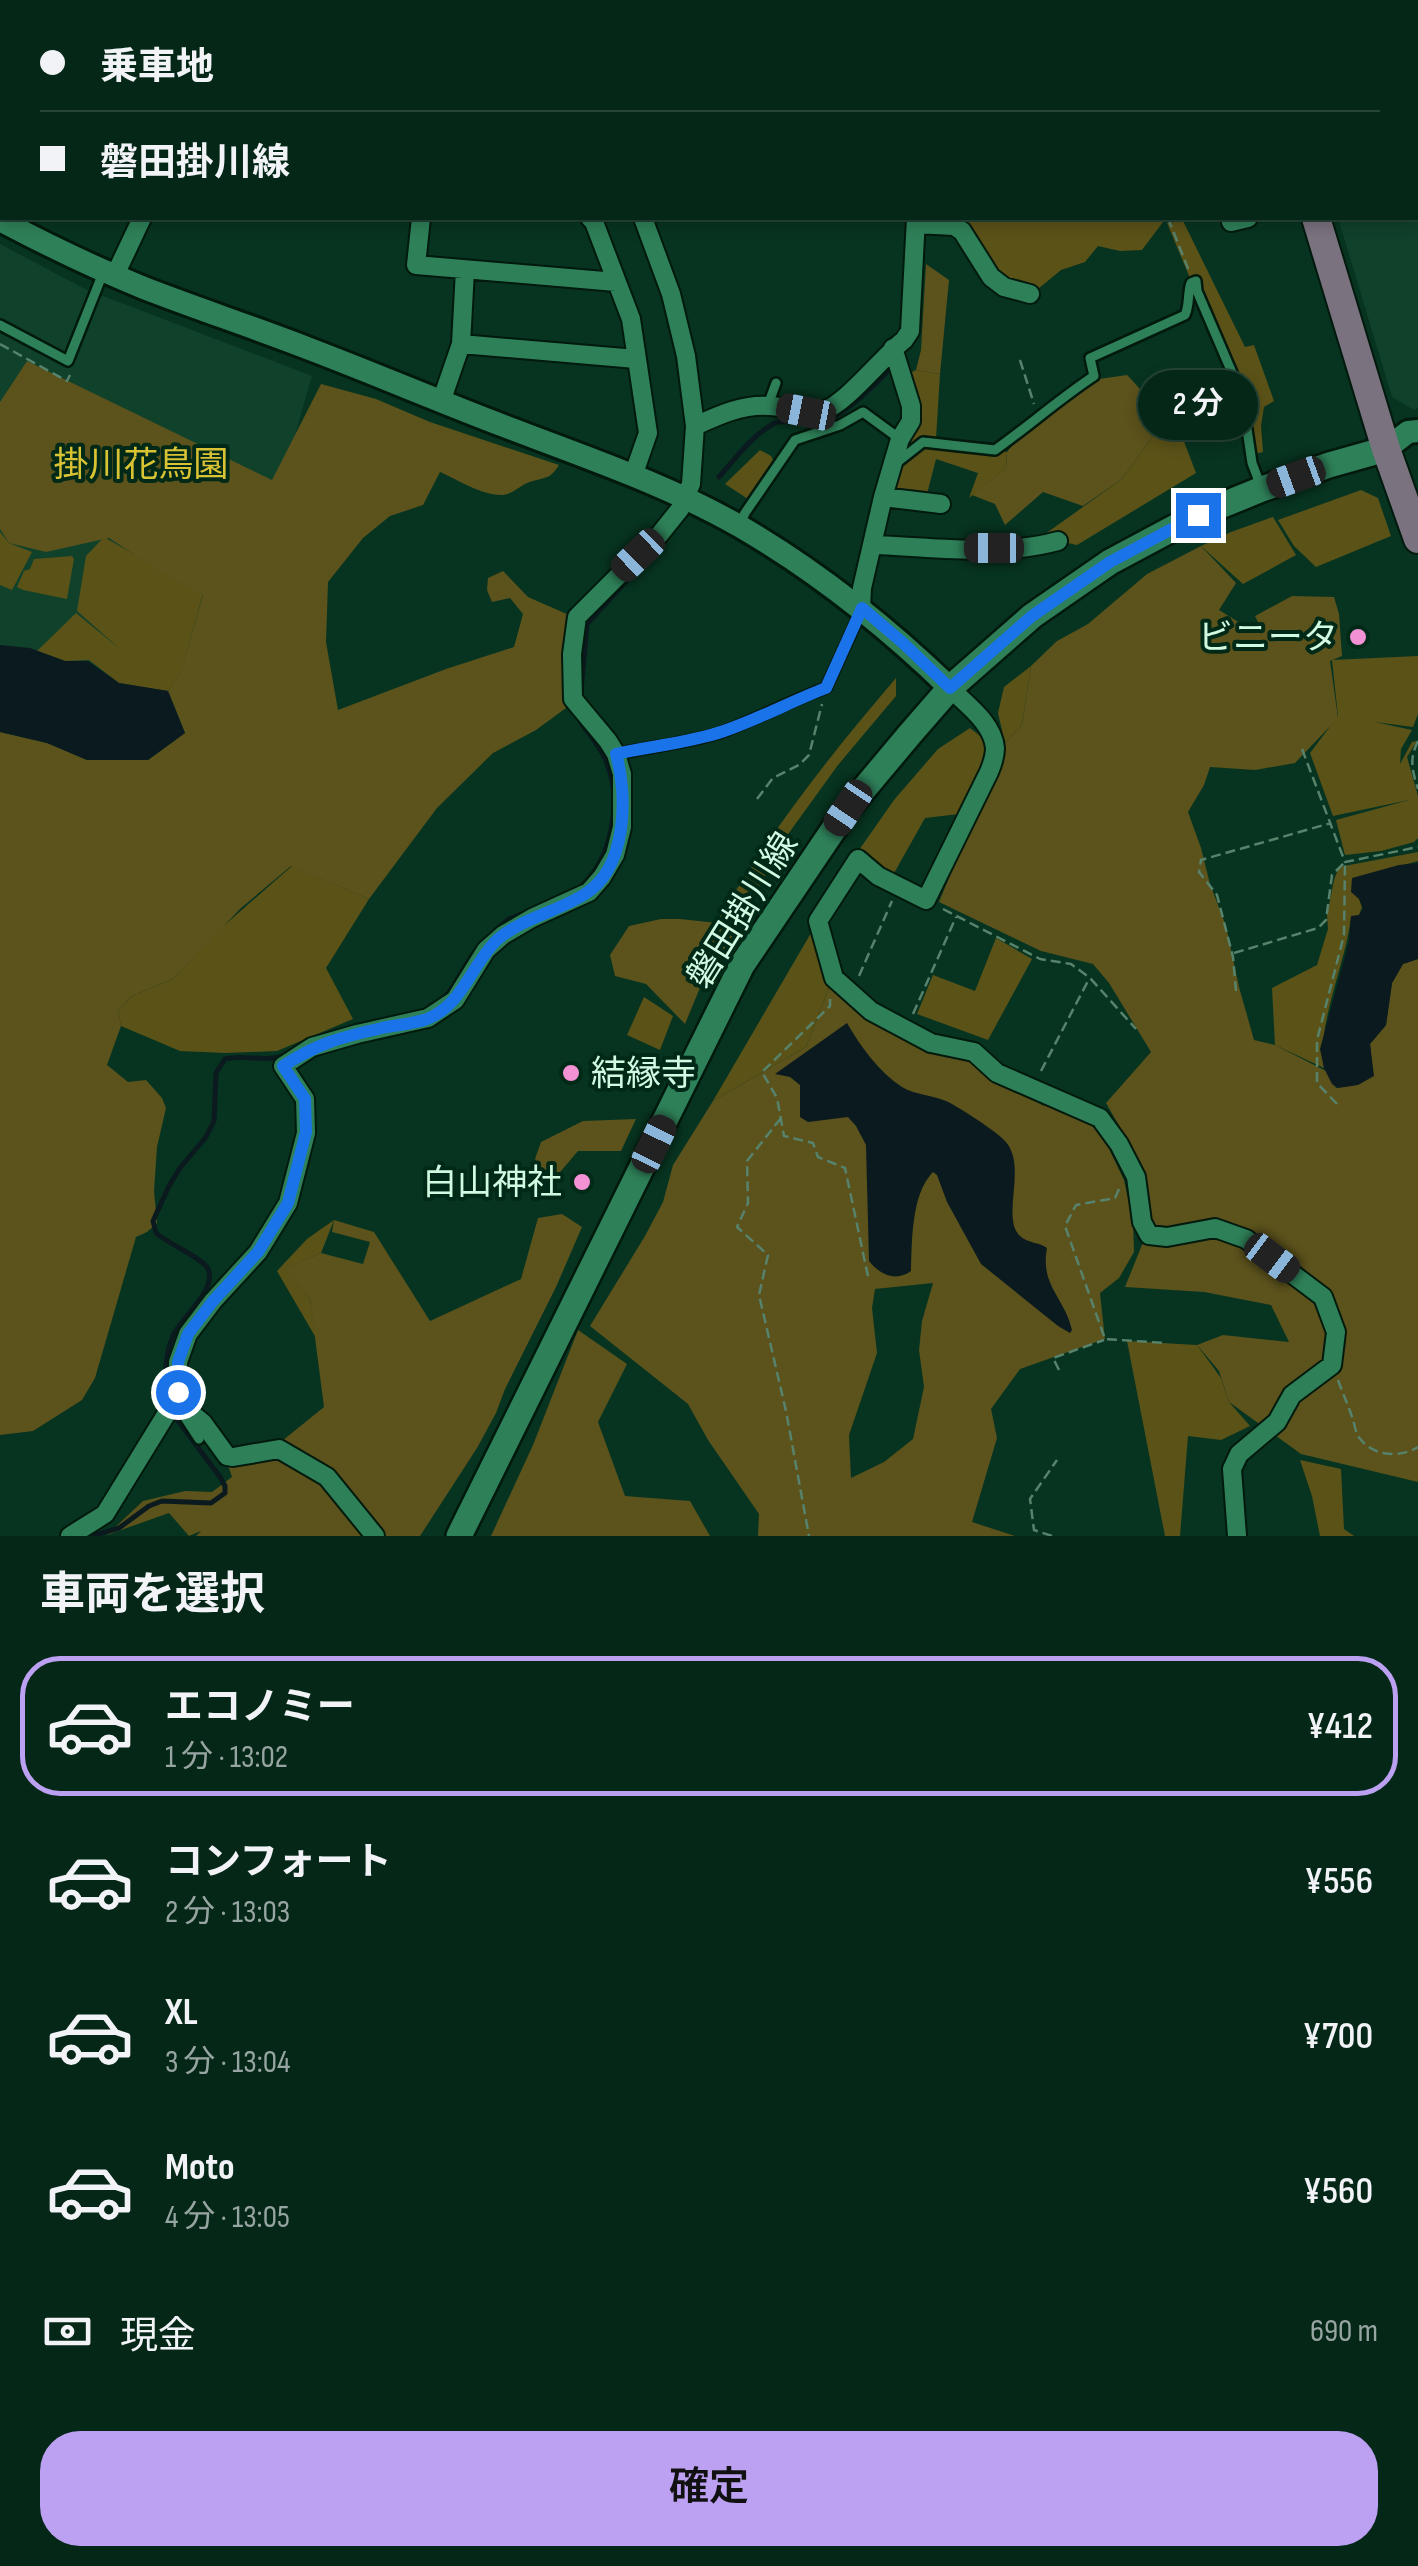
<!DOCTYPE html>
<html lang="ja">
<meta charset="utf-8">
<style>
:root{--surface:#052718;--page:#133325;--text:#f1f3f6;--muted:#97a5a2;--line:#264437;--accent:#bca0f2}
body{margin:0;font-family:"Sofia Sans Condensed","Noto Sans JP",sans-serif;background:var(--page);color:var(--text);height:100vh;display:flex;flex-direction:column;font-size:38px;white-space:nowrap}
*{box-sizing:border-box;margin:0}
p{font-size:32px;color:var(--muted)}
.icon{flex:none;width:55px;height:55px;fill:none;stroke:currentColor;stroke-width:2;stroke-linecap:round;stroke-linejoin:round}
.map{position:relative;height:1536px;overflow:hidden}
.side{display:flex;flex-direction:column;background:var(--surface);flex:1}
.side>*{flex:none}
.hud{position:absolute;left:0px;top:0px;width:1420px;height:220px;box-shadow:0 5px 15px #0003,0 0 0 2px var(--line);display:grid;align-content:center;height:220px;padding:0 40px;background:var(--surface)}
.end{position:absolute;width:45px;height:45px;margin:-22px;border:12px solid #1a73e8;background:#fff;box-shadow:0 0 0 5px #fff}
.from{border-radius:50%}
.bubble{position:absolute;height:70px;border-radius:35px;background:var(--surface);box-shadow:0 5px 15px #0003,0 0 0 2px var(--line);font-size:32px;font-weight:600;line-height:70px;text-align:center}
.car{position:absolute;width:30px;height:60px;margin:-30px -15px;border-radius:12px;box-shadow:0 0 8px 2px #0007;background:linear-gradient(#222 24%,#8ab4d8 0 40%,#222 0 76%,#8ab4d8 0 86%,#222 0)}
.hud b{display:flex;align-items:center;gap:35px;height:95px;font-size:38px}
.hud b+b{border-top:2px solid var(--line)}
.hud i{width:25px;height:25px;background:var(--text)}
ul{padding:0;list-style:none}
li{display:flex;align-items:center;gap:30px;height:140px;margin:0 20px 15px;padding:0 20px;border:5px solid transparent;border-radius:40px}
li div{flex:1}
li b{display:block;font-size:38px}
li em{font-style:normal;font-weight:600}
li.active{border-color:var(--accent)}
li>.icon{width:90px;height:90px;stroke-width:1.5}
h2{padding:0 40px;font-size:45px;line-height:120px}
.pay{display:flex;align-items:center;gap:25px;height:110px;padding:0 40px;font-size:38px}
.pay p{margin-inline-start:auto}
.action{display:flex;gap:20px;margin-top:auto;padding:20px 40px}
.action a{flex:1;height:115px;border-radius:40px;background:var(--accent);color:#111;font-size:40px;font-weight:600;line-height:115px;text-align:center}
.map>svg:first-child{display:block}
</style>
<div class="map">
<svg width="1418" height="1536" viewBox="0 0 1418 1536">
<rect width="100%" height="100%" fill="#073420"/>
<path fill="#0f412b" d="M1273,0H1418V408L1414,410L1392,397L1338,218H1418V2H1274Z
M0,244L85,289L312,376L207,745L0,1089Z"/>
<path fill="#5b5218" d="M962,218H1059L1087,220L1091,218H1166L1142,250L1120,251L1098,246L1085,262L1061,270L1033,293L993,276L958,228Z
M1183,221L1245,347L1254,345L1274,401L1264,407L1261,426L1263,452L1255,454L1250,445L1248,417L1167,223Z
M916,370L940,374L936,439L1007,452L1006,468L969,498L978,473L936,459L927,494L883,497L911,411L901,378Z
M1160,426L1180,431L1196,473L1077,545L1041,537L1122,479Z
M760,450L771,456L775,464L756,495L748,499L725,484Z
M1361,490L1378,498L1391,536L1316,567L1294,546L1278,520Z
M1273,517L1296,555L1243,584L1201,546L1231,532Z
M0,532L9,543L32,552L12,590L0,585Z
M104,537L203,594L180,675L168,691L119,683L89,660L65,661L37,651L76,613L121,650L77,611L86,556Z
M72,556L74,559L67,599L23,590L17,587L24,571L30,569L34,559Z
M1418,656V714L1413,727L1375,722L1412,730L1401,749L1400,764L1412,742L1417,741L1407,757L1418,796V838L1414,842L1381,851L1345,855L1336,820L1409,800L1333,816L1310,753L1338,716L1332,660Z
M1031,666L1022,725L1005,743L998,713L1004,687Z
M896,678V696L838,765L786,837L707,984C706,963 709,942 717,923C726,902 742,883 754,863C797,797 845,738 896,678Z
M970,728L984,739C986,767 976,792 959,814L925,818L893,875L881,871L859,850L894,800L938,749Z
M1418,852V861L1352,879L1362,907L1359,915L1351,917C1346,963 1316,1026 1324,1068L1275,1045L1272,988L1317,965L1328,929L1327,915L1334,880L1339,867Z
M292,866L369,899L326,968L353,1019L277,1051L225,1053L180,1051L121,1026L118,1011L132,996L173,979L220,929Z
M818,921L831,983L806,1047L713,1101Z
M996,938L1032,959L988,1040L917,1014L933,975L975,991Z
M644,997L673,1016L660,1050L627,1035Z
M334,1220L321,1253L285,1269L310,1299L316,1338L277,1271L307,1239Z
M1127,1341L1197,1345L1221,1378L1229,1402L1250,1426L1221,1440L1188,1436L1180,1536H1165Z
M1300,1460L1341,1469L1344,1529L1354,1536H1320L1312,1496Z"/>
<path fill="#5b521c" fill-rule="evenodd" d="M926,264L949,280L940,374L916,370L921,350Z
M27,361L272,480L321,384L376,399L430,422L559,465C550,479 547,477 533,481C522,483 514,494 503,495C483,496 458,480 440,472L423,505L390,516L363,538L328,582L326,642L338,710L446,669L514,647L523,614L510,598L492,602L487,590L488,578L503,571L528,597L569,615L566,646V708L536,730L493,753L437,808L369,899L291,866L241,908L173,979L132,996L118,1011L121,1026L107,1065L128,1082L146,1080L162,1098L166,1108L157,1147L154,1191L157,1223L147,1232L136,1237L95,1378L82,1400L33,1431L0,1435V732L47,743L87,760H148L185,733L168,691L180,674L203,595L159,571L109,538L46,552L9,543L0,529V402Z
M1127,375C1143,391 1153,404 1160,426L1122,479L1083,506L1043,492L1005,525L995,504L972,495L1006,468L1007,452L1044,405L1092,380Z
M1201,546L1236,583L1219,610L1251,630L1260,626L1255,616L1292,596L1334,597L1339,614L1342,656L1330,661L1338,718L1295,763L1255,770L1210,767L1204,785L1188,812L1201,848L1210,884L1226,926L1239,987L1254,1040L1275,1045L1326,1071L1336,1088L1373,1076L1370,1044L1386,1025L1392,983L1403,964L1418,959V1482L1301,1454L1229,1402L1219,1371L1197,1345L1223,1335L1289,1342L1271,1305L1204,1292L1125,1287L1152,1220L1140,1162L1106,1103L1151,1052L1109,983L1093,964L1041,951L939,902L1005,743L1022,725L1031,666L1057,641L1088,624L1147,574Z
M661,919H680L717,923L706,962V973L685,1024L646,984L615,976L610,955L629,926Z
M831,983L967,1058L1042,1105L1078,1113L1099,1128L1124,1180L1133,1222L1134,1252L1119,1278L1100,1293L1105,1339L1020,1369L991,1409L997,1438L972,1522L1015,1536H758L759,1514L708,1440L688,1404L590,1326L645,1236L663,1202L673,1165L713,1101L806,1047ZM933,1283L922,1321L919,1350L924,1387L913,1439L884,1462L851,1478L849,1435L877,1353L872,1308L875,1289Z
M636,1119L621,1151H578L555,1178L547,1177L535,1159L541,1142L583,1121Z
M562,1214L582,1227L556,1287L505,1389L496,1413L477,1448L420,1536H196L201,1531L189,1536L169,1513L107,1535L143,1501L185,1491L212,1492L232,1477L227,1462L282,1441L324,1407L310,1299L284,1269L321,1253L363,1264L370,1242L332,1232L334,1220L374,1232L430,1321L521,1279L538,1218Z
M578,1330L627,1364L598,1422L625,1496L690,1501L710,1536H491L533,1445Z"/>
<path fill="#0a1a1f" d="M0,645L30,648L65,661H88L119,683L168,691L185,733L148,760H87L47,743L0,732Z
M1418,863V959L1403,964L1392,983L1386,1025L1370,1044L1374,1076L1358,1085L1338,1088L1332,1084L1324,1068L1320,1049L1349,941L1351,916L1359,915L1363,909L1359,899L1351,892L1352,878L1399,865Z
M847,1023C861,1047 878,1071 902,1087C915,1095 932,1095 946,1101C956,1105 997,1132 1004,1140C1029,1164 1000,1217 1020,1236C1027,1243 1039,1242 1047,1248C1040,1286 1064,1296 1072,1330L1070,1333L1058,1326L981,1264L947,1202L937,1175L933,1172C911,1194 912,1242 911,1271C896,1282 880,1275 869,1261L866,1145L856,1126L848,1117L808,1122L800,1117V1085L790,1077L775,1074Z"/>
<g fill="none" stroke-linecap="round" stroke-linejoin="round">
<path stroke="#0a1a1f" stroke-width="5" d="M816,0L817,2
M719,477C735,459 753,434 775,423C787,418 801,426 814,424C842,419 869,390 889,370
M581,691L587,624L630,577
M579,888C612,860 622,803 607,763C601,748 590,735 581,723V717
M495,931L509,919L524,913
M445,998C458,981 466,961 480,945
M167,1399C165,1379 164,1356 173,1336C180,1319 218,1289 208,1269C204,1259 167,1243 156,1233L153,1221L169,1186L180,1168L206,1137L214,1121L216,1073L225,1059C248,1054 262,1063 286,1055
M92,1536L119,1528L149,1506L162,1501L211,1503L225,1493V1486L220,1477L173,1414"/>
<g stroke="#02190d" stroke-width="14">
<path id="service" d="M0,325L68,361L103,273
M768,405L776,383
M895,464L923,442L995,450C1029,426 1059,399 1094,376L1090,358L1185,315C1190,304 1187,294 1191,283L1196,281L1197,291L1242,396L1252,463L1260,484
M739,526L745,513L795,440L840,425L863,412L900,439
M617,754C653,746 691,743 725,731C759,718 792,700 826,688L861,611
M184,1416L199,1439"/>
</g>
<g stroke="#02190d" stroke-width="22">
<path id="minor" d="M456,0L459,2
M740,0L741,2
M939,2V0
M1178,2L1179,0
M421,218L416,265L616,282
M590,218L594,222L631,319L648,433L633,476
M1231,222L1248,218
M916,224L954,226L962,231L991,277L1004,287L1030,294
M115,275L142,218
M461,344L636,359
M441,402L461,344L465,270
M695,426C719,415 743,404 769,406C787,406 804,416 823,411C846,404 882,357 904,340L910,331L916,218
M883,497L941,504
M874,545C934,547 1000,557 1058,541
M861,608L862,588L883,497L900,439L911,421V406L893,348
M950,688C966,704 993,723 995,748C995,756 992,765 989,772L926,900L878,876L858,859L818,921L834,978L871,1011L931,1043L974,1052L997,1073L1100,1118L1119,1144L1136,1177L1142,1222L1149,1235L1167,1237L1215,1228L1246,1239L1323,1297L1336,1332L1332,1365L1292,1395L1277,1422L1239,1454L1232,1469L1237,1536
M175,1400L203,1423L227,1456L233,1457L279,1449L327,1477L375,1536
M70,1536L105,1514L175,1400L178,1392V1362L188,1334L213,1301L258,1252L288,1203L306,1133L305,1099L283,1066L312,1047L357,1034L428,1018L455,1000L486,950L503,935L532,918L589,892L602,877L615,855L622,827V774L616,754L608,741L573,699L572,654L577,617L660,534L680,509L691,484L695,426L686,356L671,294L643,218"/>
</g>
<g stroke="#02190d" stroke-width="28">
<path id="tertiary" d="M0,220C47,245 95,268 144,288C198,309 253,327 307,348C373,373 438,401 504,426C584,457 666,484 741,527C818,572 886,626 950,688
M1386,449L1408,432L1418,431"/>
</g>
<g stroke="#02190d" stroke-width="30">
<path id="secondary" d="M459,1536L742,965L848,808L910,734L950,688L1032,616L1110,562L1198,515L1262,489L1329,465L1386,449"/>
</g>
<g stroke="#02190d" stroke-width="32">
<path id="primary" d="M1252,0L1253,2
M1316,218L1386,449L1418,539"/>
</g>
<path stroke="#57826c" stroke-width="2.5" stroke-dasharray="10 5" stroke-linecap="butt" d="M1168,218L1189,271
M0,344L67,381L70,375
M1020,360L1034,404
M1418,741C1409,759 1412,770 1418,789
M1302,749L1345,862L1418,847
M757,799L773,778L799,765L809,755L822,704
M943,909L1040,959L1071,964L1090,978L1136,1029
M1234,953L1318,928L1326,920L1332,875L1344,863
M859,976L892,901
M1236,991L1233,957L1217,895L1199,872L1201,860L1331,823
M830,999V1006L762,1072L777,1098L784,1136L813,1143L818,1157L845,1168L869,1281
M913,1014L956,917
M1041,1071L1089,979
M1337,1104L1317,1083V1040L1344,935L1345,862
M781,1118L747,1161L748,1203L737,1227L768,1255L759,1295L786,1411L809,1536
M1119,1189L1115,1198L1076,1205L1065,1226L1105,1339L1165,1343
M1059,1370L1053,1358L1104,1340
M1338,1380C1343,1394 1349,1407 1353,1420C1354,1423 1356,1433 1358,1436C1371,1456 1399,1459 1418,1447
M1052,1536L1034,1530L1030,1499L1057,1460"/>
<use href="#service" stroke="#2e8059" stroke-width="9"/>
<use href="#minor" stroke="#2e8059" stroke-width="18"/>
<use href="#tertiary" stroke="#2e8059" stroke-width="22"/>
<use href="#secondary" stroke="#2e8059" stroke-width="25"/>
<use href="#primary" stroke="#7a727e" stroke-width="28"/>
</g>
<g fill="none" stroke-linecap="round" stroke-linejoin="round">
<path stroke="#1a73e8" stroke-width="12" d="M178,1392V1362L188,1334L213,1301L258,1252L288,1203L306,1132L305,1099L283,1066C318,1043 342,1037 382,1028C396,1025 413,1024 427,1019C463,1005 471,965 497,940C522,918 557,912 585,894C627,868 628,796 616,754C651,746 689,743 724,731C759,719 792,701 826,688L862,608L902,642L950,688L1032,616L1110,562L1198,515"/>
</g>
<g fill="#f391d5" stroke="#002a17" stroke-width="4">
<circle cx="1358" cy="637" r="10"/>
<circle cx="571" cy="1073" r="10"/>
<circle cx="582" cy="1182" r="10"/>
</g>
<g text-anchor="middle" stroke-width="8" stroke-linejoin="round" paint-order="stroke">
<g font-size="35" fill="#d9c234" stroke="#002a17">
<text x="141" y="476">掛川花鳥園</text>
</g>
<g font-size="35" fill="#d2f9e2" stroke="#002a17" text-anchor="end">
<text x="1338" y="649">ビニータ</text>
<text x="591" y="1085" text-anchor="start">結縁寺</text>
<text x="562" y="1194">白山神社</text>
</g>
<g font-size="35" fill="#d2f9e2" stroke="#002a17">
<text transform="translate(742 910) rotate(-58)" y="12">磐田掛川線</text>
</g>
</g>
</svg>
<i class="end from" style="left:178px;top:1392px"></i>
<i class="end" style="left:1198px;top:515px"></i>
<div class="bubble" style="left:1138px;top:370px;width:120px">2 分</div>
<i class="car" style="left:806px;top:412px;rotate:281deg"></i>
<i class="car" style="left:1296px;top:477px;rotate:250deg"></i>
<i class="car" style="left:994px;top:548px;rotate:270deg"></i>
<i class="car" style="left:638px;top:555px;rotate:226deg"></i>
<i class="car" style="left:848px;top:808px;rotate:214deg"></i>
<i class="car" style="left:654px;top:1144px;rotate:26deg"></i>
<i class="car" style="left:1272px;top:1258px;rotate:127deg"></i>
<div class="hud">
<b><i class="from"></i>乗車地</b>
<b><i></i>磐田掛川線</b>
</div>
</div>
<section class="side">
<h2>車両を選択</h2>
<ul>
<li class="active"><svg class="icon" aria-label="car" viewBox="0 0 24 24"><path d="M5 17H2v-5l4-1 3-4h7l3 4 3 1v5h-3M9 17h6M6 11h13"/><circle cx="7" cy="17" r="2"/><circle cx="17" cy="17" r="2"/></svg><div><b>エコノミー</b><p>1 分 · 13:02</p></div><em>¥412</em></li>
<li><svg class="icon" aria-label="car" viewBox="0 0 24 24"><path d="M5 17H2v-5l4-1 3-4h7l3 4 3 1v5h-3M9 17h6M6 11h13"/><circle cx="7" cy="17" r="2"/><circle cx="17" cy="17" r="2"/></svg><div><b>コンフォート</b><p>2 分 · 13:03</p></div><em>¥556</em></li>
<li><svg class="icon" aria-label="car" viewBox="0 0 24 24"><path d="M5 17H2v-5l4-1 3-4h7l3 4 3 1v5h-3M9 17h6M6 11h13"/><circle cx="7" cy="17" r="2"/><circle cx="17" cy="17" r="2"/></svg><div><b>XL</b><p>3 分 · 13:04</p></div><em>¥700</em></li>
<li><svg class="icon" aria-label="car" viewBox="0 0 24 24"><path d="M5 17H2v-5l4-1 3-4h7l3 4 3 1v5h-3M9 17h6M6 11h13"/><circle cx="7" cy="17" r="2"/><circle cx="17" cy="17" r="2"/></svg><div><b>Moto</b><p>4 分 · 13:05</p></div><em>¥560</em></li>
</ul>
<div class="pay"><svg class="icon" aria-label="cash" viewBox="0 0 24 24"><path d="M3 7h18v10H3z"/><circle cx="12" cy="12" r="2"/></svg>現金<p>690 m</p></div>
<div class="action"><a>確定</a></div>
</section>
